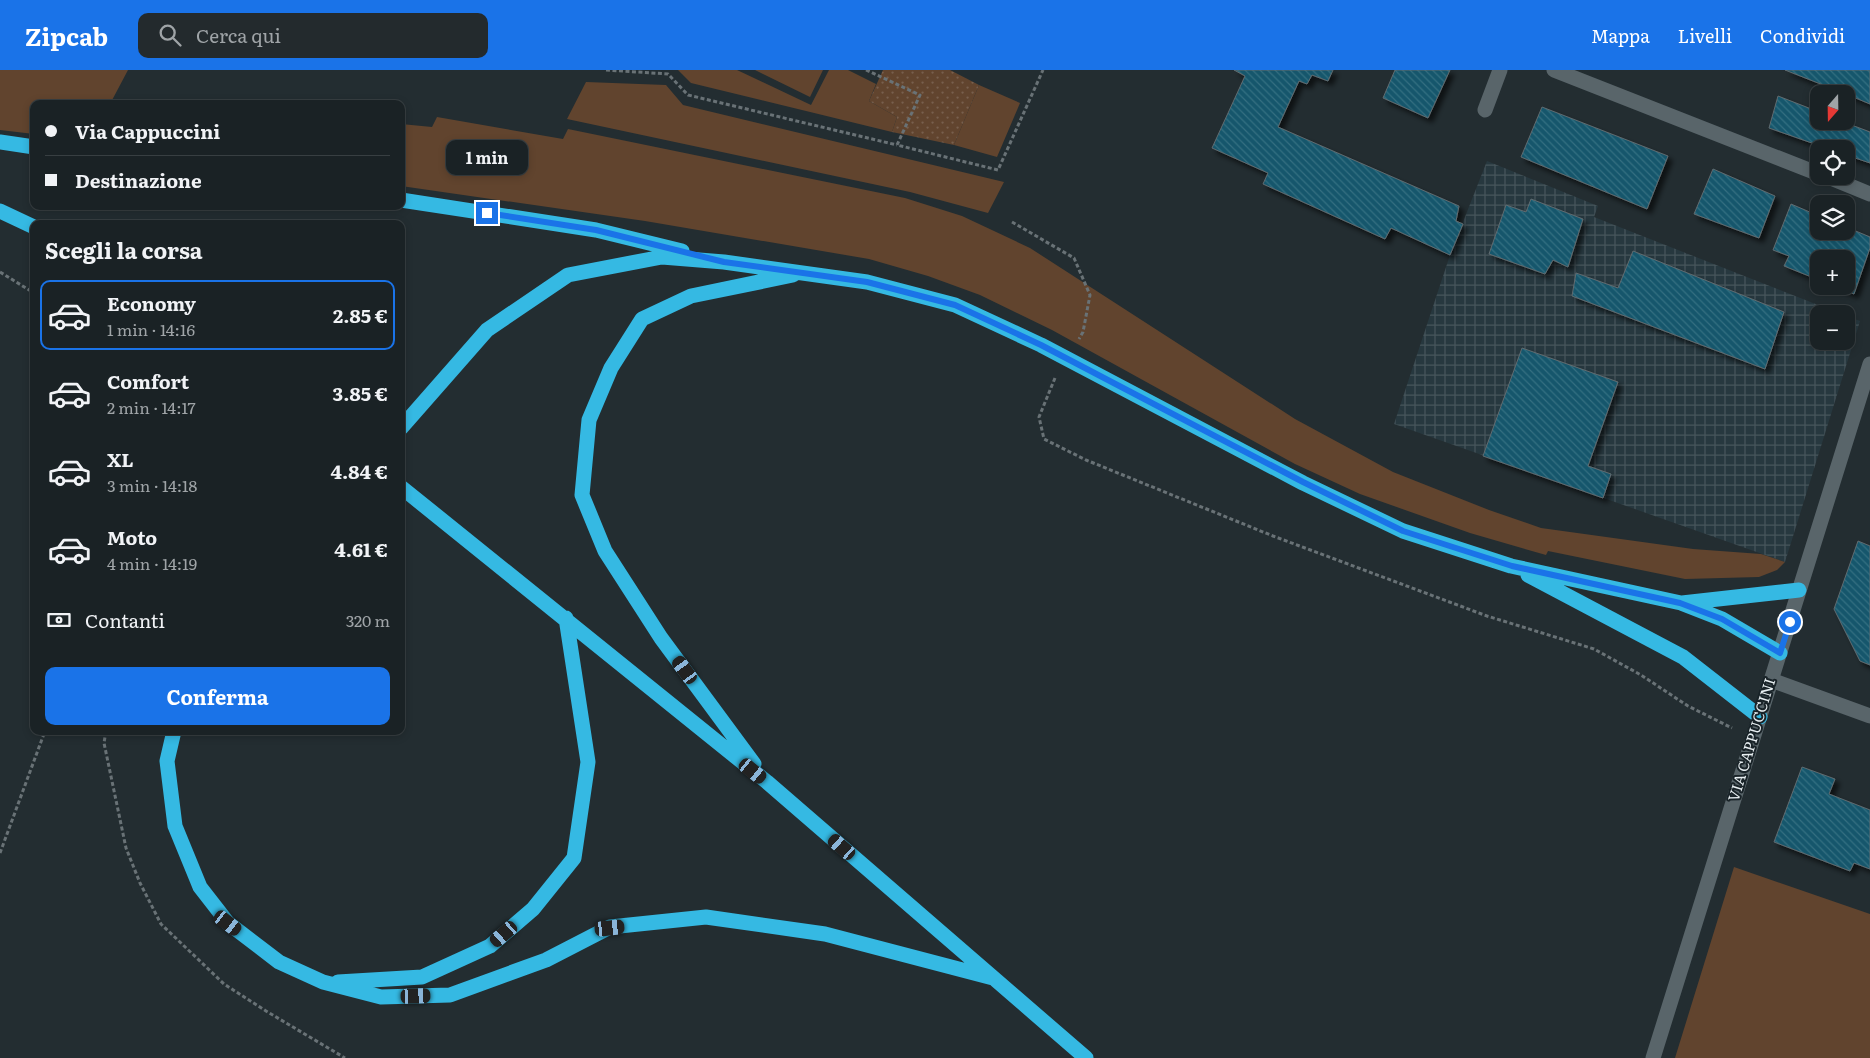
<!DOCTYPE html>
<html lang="it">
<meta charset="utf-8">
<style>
:root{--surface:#1a2225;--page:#232a2d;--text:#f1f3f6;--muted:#9fa4a7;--line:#383f42;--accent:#1a73e8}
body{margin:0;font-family:Literata,serif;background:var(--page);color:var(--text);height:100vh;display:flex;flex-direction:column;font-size:19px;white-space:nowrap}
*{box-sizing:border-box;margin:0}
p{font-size:16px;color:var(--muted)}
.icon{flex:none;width:28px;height:28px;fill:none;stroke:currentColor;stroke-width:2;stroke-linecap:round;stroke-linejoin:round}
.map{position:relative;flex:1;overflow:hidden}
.drawer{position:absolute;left:30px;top:150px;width:375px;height:515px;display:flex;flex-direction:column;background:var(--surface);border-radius:10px;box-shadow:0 2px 8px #0003,0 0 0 1px var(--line)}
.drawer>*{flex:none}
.banner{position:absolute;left:30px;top:30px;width:375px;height:110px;border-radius:10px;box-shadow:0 2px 8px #0003,0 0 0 1px var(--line);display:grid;align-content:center;height:110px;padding:0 15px;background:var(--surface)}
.needle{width:32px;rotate:200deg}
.fabs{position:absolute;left:1810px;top:15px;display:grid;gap:10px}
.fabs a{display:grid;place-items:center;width:45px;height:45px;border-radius:10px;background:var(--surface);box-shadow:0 2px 8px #0003,0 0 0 1px var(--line);font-size:25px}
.end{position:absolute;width:22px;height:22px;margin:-11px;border:6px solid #1a73e8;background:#fff;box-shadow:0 0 0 2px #fff}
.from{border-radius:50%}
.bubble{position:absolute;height:35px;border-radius:10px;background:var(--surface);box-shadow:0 2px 8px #0003,0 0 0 1px var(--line);font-size:16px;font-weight:700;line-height:35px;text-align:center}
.car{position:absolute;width:15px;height:30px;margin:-15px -8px;border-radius:6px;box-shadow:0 0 4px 1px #0007;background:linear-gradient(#222 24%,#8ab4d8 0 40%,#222 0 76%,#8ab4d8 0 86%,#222 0)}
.banner b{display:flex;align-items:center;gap:18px;height:48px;font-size:19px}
.banner b+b{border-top:1px solid var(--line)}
.banner i{width:12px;height:12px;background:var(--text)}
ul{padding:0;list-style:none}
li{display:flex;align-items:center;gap:15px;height:70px;margin:0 10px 8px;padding:0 5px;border:2px solid transparent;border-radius:10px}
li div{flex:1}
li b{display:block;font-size:19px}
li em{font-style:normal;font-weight:700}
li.active{border-color:var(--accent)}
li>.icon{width:45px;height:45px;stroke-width:1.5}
h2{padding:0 15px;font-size:22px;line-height:60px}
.pay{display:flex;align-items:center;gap:12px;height:55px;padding:0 15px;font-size:19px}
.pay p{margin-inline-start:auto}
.button{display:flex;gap:10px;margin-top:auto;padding:10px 15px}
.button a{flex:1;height:58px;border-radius:10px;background:var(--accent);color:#fff;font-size:20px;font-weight:700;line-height:58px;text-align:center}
header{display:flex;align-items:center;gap:30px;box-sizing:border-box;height:70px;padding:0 25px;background:var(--accent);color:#fff}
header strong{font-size:24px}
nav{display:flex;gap:28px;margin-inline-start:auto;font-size:18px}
.search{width:350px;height:45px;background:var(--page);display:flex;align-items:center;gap:12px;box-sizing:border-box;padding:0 18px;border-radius:10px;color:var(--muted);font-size:19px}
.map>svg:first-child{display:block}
</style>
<header>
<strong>Zipcab</strong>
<div class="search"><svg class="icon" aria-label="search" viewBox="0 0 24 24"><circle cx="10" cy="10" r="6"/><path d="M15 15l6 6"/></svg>Cerca qui</div>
<nav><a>Mappa</a><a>Livelli</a><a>Condividi</a></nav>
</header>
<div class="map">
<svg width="1870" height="988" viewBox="0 0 1870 988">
<defs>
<pattern id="industrial-grid" width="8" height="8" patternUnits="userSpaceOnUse" patternTransform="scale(1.25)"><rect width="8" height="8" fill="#27383f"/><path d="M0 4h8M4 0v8" fill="none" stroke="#46555b"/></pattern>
<pattern id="park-dots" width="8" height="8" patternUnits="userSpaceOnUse" patternTransform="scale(1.25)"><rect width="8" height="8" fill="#61442e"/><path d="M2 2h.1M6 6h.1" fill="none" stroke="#785f4d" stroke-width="1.8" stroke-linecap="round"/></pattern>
<pattern id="building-back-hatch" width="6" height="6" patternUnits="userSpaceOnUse" patternTransform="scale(1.25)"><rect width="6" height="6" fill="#14576c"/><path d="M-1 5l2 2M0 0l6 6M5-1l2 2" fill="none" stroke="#366f81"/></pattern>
<filter id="shadow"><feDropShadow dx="4.5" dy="4.5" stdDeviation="2.5" flood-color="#0009"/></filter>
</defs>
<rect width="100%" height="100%" fill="#232d31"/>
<path fill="url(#industrial-grid)" d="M1487,91L1598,136L1594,147L1841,244H1819V271H1846V246L1860,251L1785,492L1394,354L1450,185Z"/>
<path fill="#61442e" d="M0,0H128L110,34H34V64L0,60Z
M678,0H737L811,35L829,0H848L876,14L869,31L897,47L892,62L691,13Z
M755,0H823L810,27Z
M586,12L666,15L683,35L1004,112L988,143L910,122L567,49Z
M979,15L1020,33L997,87L954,75Z
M437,47L563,69L568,59L905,128L962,146L1030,178L1295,349L1393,402L1489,440L1541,458L1693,479L1761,484L1785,492L1777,500L1759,507L1685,509L1548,481L1546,485L1470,463L1360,424L1295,394L1052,260L980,225L928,206L869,189L645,151L401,116V54L432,57Z
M1734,797L1870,844V988H1675Z"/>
<path fill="url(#park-dots)" d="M883,0H950L979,15L954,75L892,62L897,47L869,31Z"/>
<path fill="url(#building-back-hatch)" stroke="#606b70" filter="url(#shadow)" d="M1234,0H1333L1328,11L1312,5L1307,14L1299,11L1278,57L1459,136L1456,151L1463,154L1450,185L1391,158L1385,169L1263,114L1268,103L1212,78L1245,6Z
M1395,0H1450L1428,48L1383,28Z
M1785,0H1870V34L1846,24Z
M1778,26L1819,42V51H1841L1870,62V93L1846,85V79H1829L1769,58Z
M1542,37L1668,86L1647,139L1521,87Z
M1713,99L1775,126L1759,168L1694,144Z
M1531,129L1583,149L1568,197L1553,190L1545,204L1489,184L1506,135L1526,142Z
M1791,134L1819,146V161H1846V157L1870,167V178L1854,224L1835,216H1846V189H1819V210L1784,196L1789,186L1773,180Z
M1633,181L1784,242L1765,299L1572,226L1576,203L1618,218Z
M1522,278L1618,312L1588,396L1611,404L1603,428L1483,386Z
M1858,471L1870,476V595L1860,591L1834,539Z
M1802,697L1835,709L1829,724L1870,740V799L1854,793L1850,801L1774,772Z"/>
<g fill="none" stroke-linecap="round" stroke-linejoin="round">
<path stroke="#697276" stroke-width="3" stroke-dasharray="4 2.5" stroke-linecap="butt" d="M606,0L668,4L688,25L897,75
M866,0L920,25L897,75L998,100L1043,0
M1012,152L1074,188L1090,225L1083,262L1079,269
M0,202L34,223
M1055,308L1039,347L1044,369L1086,390L1273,466L1487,546L1594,579L1641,605L1688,636L1732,658
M106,661L104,673L126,778L140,813L161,854L224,914L266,941L345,988
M0,783L45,661"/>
<path stroke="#59656a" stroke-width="15" d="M1554,0L1819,104
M1485,40L1500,0
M1826,106L1870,124
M1771,610L1870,646
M1653,988L1870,294"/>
<path stroke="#35b9e3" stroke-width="15" d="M0,72L34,77
M401,130L596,160L682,181
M0,141L34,157
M401,358L487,260L568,205L662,187L724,192L867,212L955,235L1041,275L1303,413L1403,461L1511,496L1681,533L1722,549L1780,583
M401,417L767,712L1086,988
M1528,505L1683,587L1760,647
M1682,533L1799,520
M174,661L167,691L175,756L200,817L228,853L279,892L323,912L381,927L450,925L546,890L610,857L706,847L825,864L993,908
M754,694L661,568L605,481L582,425L589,350L611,298L642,249L691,226L793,205
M338,912L422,907L490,876L533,839L574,788L588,692L566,548"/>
</g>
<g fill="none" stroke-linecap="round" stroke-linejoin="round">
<path stroke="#1a73e8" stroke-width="6" d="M487,143L596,160L724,192L867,212L955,235L1041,275L1303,412L1403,461L1512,496L1680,533L1722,549L1780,583L1790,552"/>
</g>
<g text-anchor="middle" stroke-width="4" stroke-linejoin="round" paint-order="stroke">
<g font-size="15" fill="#e8eff2" stroke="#192328">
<text transform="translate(1752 670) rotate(-73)" y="5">VIA CAPPUCCINI</text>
</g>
</g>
</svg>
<div class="fabs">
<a><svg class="needle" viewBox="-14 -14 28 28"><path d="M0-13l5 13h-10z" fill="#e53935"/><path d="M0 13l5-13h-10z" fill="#9fa4a7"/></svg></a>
<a><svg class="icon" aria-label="locate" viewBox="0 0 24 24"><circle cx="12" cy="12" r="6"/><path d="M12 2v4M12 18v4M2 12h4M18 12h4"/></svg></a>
<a><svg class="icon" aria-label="layers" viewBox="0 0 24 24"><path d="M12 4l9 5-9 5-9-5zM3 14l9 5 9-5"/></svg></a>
<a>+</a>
<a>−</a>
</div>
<i class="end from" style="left:1790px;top:552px"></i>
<i class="end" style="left:487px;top:143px"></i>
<div class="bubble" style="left:446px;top:70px;width:82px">1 min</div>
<i class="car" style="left:685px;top:600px;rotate:324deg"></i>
<i class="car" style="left:753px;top:701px;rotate:129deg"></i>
<i class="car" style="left:842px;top:777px;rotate:311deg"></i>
<i class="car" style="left:228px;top:853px;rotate:128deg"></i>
<i class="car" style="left:610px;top:858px;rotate:84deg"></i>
<i class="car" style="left:504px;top:864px;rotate:229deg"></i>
<i class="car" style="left:416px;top:926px;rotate:88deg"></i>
<div class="banner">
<b><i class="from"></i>Via Cappuccini</b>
<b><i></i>Destinazione</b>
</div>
<section class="drawer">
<h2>Scegli la corsa</h2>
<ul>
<li class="active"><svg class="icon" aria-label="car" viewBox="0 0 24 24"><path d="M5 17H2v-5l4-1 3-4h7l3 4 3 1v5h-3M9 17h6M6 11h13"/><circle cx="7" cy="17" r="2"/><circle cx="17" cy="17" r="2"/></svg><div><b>Economy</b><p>1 min · 14:16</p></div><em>2.85 €</em></li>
<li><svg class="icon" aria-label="car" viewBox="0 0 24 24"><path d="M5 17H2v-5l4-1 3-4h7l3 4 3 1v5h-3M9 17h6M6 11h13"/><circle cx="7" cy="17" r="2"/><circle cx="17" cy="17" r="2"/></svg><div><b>Comfort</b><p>2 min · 14:17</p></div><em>3.85 €</em></li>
<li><svg class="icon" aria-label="car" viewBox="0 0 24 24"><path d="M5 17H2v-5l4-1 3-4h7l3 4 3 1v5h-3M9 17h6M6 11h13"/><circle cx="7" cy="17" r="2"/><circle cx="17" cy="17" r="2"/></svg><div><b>XL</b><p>3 min · 14:18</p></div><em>4.84 €</em></li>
<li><svg class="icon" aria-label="car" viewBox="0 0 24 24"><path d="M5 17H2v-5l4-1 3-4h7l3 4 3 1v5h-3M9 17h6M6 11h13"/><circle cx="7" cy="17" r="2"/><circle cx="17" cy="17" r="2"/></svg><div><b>Moto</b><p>4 min · 14:19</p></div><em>4.61 €</em></li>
</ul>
<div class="pay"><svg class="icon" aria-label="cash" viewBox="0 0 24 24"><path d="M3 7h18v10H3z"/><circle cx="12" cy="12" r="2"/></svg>Contanti<p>320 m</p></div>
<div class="button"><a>Conferma</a></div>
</section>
</div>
